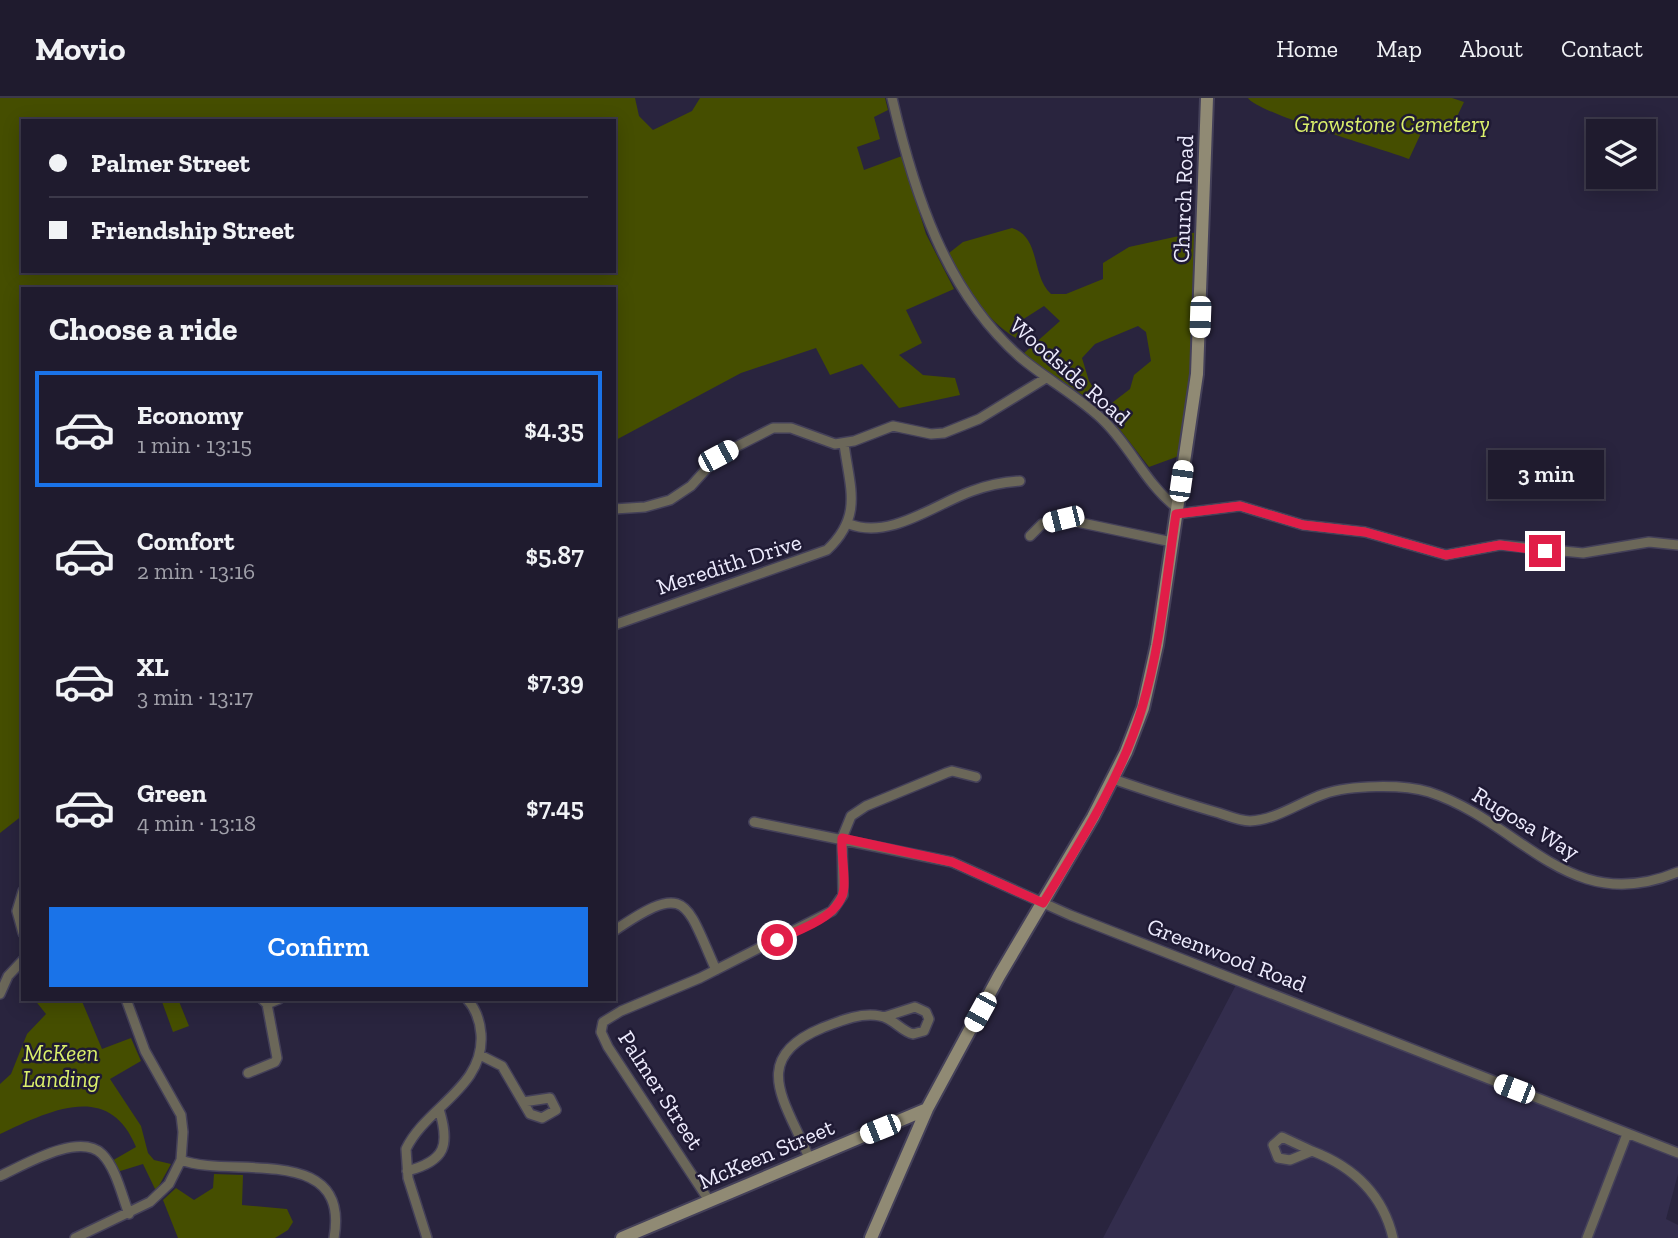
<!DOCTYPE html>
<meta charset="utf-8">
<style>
:root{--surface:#1f1b2e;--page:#272436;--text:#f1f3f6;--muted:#a1a1aa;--line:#3c394a;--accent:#1a73e8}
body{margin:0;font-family:"Zilla Slab",serif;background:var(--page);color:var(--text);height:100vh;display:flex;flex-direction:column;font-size:26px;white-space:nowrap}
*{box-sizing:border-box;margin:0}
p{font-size:23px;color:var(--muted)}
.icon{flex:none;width:38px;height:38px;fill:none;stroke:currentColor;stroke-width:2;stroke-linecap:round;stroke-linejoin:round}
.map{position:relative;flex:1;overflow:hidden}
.side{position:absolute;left:21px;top:189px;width:595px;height:714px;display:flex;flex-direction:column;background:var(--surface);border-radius:0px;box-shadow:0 4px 18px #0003,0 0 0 2px var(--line)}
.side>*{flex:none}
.guide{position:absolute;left:21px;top:21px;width:595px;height:154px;border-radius:0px;box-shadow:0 4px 18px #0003,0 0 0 2px var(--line);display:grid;align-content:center;height:154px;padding:0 28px;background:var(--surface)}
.controls{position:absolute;left:1586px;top:21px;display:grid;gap:14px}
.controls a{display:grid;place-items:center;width:70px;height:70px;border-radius:0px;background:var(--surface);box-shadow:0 4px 18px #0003,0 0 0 2px var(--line);font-size:35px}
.end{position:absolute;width:32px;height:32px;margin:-16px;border:9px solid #e11d48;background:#fff;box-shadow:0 0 0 4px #fff}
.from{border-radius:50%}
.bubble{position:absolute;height:49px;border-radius:0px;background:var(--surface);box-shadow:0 4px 18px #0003,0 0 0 2px var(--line);font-size:23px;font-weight:600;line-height:49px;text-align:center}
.car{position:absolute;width:21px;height:42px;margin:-21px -10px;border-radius:9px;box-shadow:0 0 5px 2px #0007;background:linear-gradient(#fff 24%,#345 0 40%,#fff 0 76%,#345 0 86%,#fff 0)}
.guide b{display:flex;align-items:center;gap:24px;height:66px;font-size:26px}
.guide b+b{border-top:2px solid var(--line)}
.guide i{width:18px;height:18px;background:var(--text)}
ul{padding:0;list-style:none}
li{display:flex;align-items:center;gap:21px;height:116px;margin:0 14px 10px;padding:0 14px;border:4px solid transparent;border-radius:0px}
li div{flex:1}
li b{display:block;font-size:26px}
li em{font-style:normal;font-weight:600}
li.on{border-color:var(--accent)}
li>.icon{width:63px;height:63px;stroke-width:1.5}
h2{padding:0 28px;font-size:32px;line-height:84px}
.cta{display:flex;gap:14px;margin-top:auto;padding:14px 28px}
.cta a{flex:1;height:80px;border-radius:0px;background:var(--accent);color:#fff;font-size:28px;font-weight:600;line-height:80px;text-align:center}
header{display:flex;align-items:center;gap:42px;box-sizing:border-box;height:98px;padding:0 35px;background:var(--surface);border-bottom:2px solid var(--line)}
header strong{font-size:33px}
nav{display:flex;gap:38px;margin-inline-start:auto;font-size:24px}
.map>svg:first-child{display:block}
</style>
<header>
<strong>Movio</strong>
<nav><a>Home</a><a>Map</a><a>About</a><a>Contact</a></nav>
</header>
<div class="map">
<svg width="1678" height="1140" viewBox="0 0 1678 1140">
<rect width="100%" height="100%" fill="#29243e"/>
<path fill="#332d4d" d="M1237,885L1612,1036L1678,1060V1076L1666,1121L1678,1127V1140H1103Z"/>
<path fill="#454e00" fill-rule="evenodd" d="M0,0H635L639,18L653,32L692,13L700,0H885L888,12L874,19L880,41L857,49L864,72L902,58L926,136L954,191L906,212L922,245L899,257L923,277L955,280L960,297L899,310L862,266L830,277L816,250L741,275L614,343V191H23V717L0,735ZM23,23H614V173H23Z
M1248,0H1452L1464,4L1453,27L1444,35L1422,33L1409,61C1382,51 1257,15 1248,0Z
M1012,130C1041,139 1031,178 1051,196H1066L1103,181V165L1129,149L1197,134L1194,240L1179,358L1149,369L1104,311L1130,291L1134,277L1151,263L1146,234L1138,228L1095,246L1082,260L1089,283L1101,300L1097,307L1023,256L1060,223L1044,208L1022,222L1016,240C985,222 964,187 949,155L963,144Z
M34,901H81L102,951L131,940L141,963L110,981L141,1028L148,1055L154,1062L171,1066L156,1093L143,1066L117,1074L110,1064L136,1049C109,982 49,1013 0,1036V986L11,976L27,936L46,916Z
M161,901H178L189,928L173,934Z
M214,1076L243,1077L242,1107L287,1111L293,1124L288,1132L275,1140H178L163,1102L176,1090L194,1102L213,1090Z"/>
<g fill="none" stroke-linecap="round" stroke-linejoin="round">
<g stroke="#444059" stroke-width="12">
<path id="street" d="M892,0C914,95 945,193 1020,259C1047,282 1080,299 1105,324C1132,351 1146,386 1177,410
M614,411L645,409L670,402L691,388L718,358L773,330H791L835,346L854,343L893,328L931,336L944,335L979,321L1046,280
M1176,416L1240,408L1303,427L1365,434L1446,457L1500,447L1583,455L1649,444L1678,447
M849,426C890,442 935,406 972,393C988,387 1003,384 1020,383
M1030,438L1042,426L1063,421L1172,444
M614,527L827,452C863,418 850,391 844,346
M1113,681C1148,693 1183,705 1219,715C1228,718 1240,723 1250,723C1276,722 1300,704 1324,696C1350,687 1403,686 1429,694C1522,724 1568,820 1678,774
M754,724L952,764L1070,817L1678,1055
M23,793L17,813L23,835
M614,833C687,783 685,802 716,872
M0,896L8,878L23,862
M262,901L267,906L279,901
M480,957L502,968L523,1004
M248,975L275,964L277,960L267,906
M550,1000L556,1012L542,1020L530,1016L523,1004Z
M1282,1039L1312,1053L1290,1062L1278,1060L1273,1047Z
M1312,1053C1354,1069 1383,1097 1393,1140
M809,1060C787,1005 747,961 822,930C840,923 861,914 880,918C893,920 901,933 913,936L924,933L929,921L926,914L915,909L884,919
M181,1062C231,1081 351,1044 334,1140
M407,1073C446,1063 450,1047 439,1011
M0,1078C24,1067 79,1034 102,1056C116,1070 122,1098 129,1116
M710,1104L608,949L601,934L603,924L621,913L700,880L832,813L843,797L842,740L851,718L866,708L946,675L952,673L976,679
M75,1140L150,1104L169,1086L181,1062L183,1034L181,1017L145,953L126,901
M427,1140L408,1080L406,1051C426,1009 485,989 481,936C480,923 476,911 467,901
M1587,1140L1627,1036"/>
</g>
<g stroke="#444059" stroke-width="16">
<path id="secondary" d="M622,1140L927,1011
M871,1140L927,1011L999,878L1093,719L1126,654L1143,610L1157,547L1197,276L1207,0"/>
</g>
<use href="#street" stroke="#6b6759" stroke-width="9"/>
<use href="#secondary" stroke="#908a74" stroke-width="12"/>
</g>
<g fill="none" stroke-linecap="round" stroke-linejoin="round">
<path stroke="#e11d48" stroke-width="9" d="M777,842C800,831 842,819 844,789C845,773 841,756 842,740L952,764L1043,805C1080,744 1122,679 1142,610C1161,547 1166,481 1176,416L1240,408L1303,427L1365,434L1446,457L1500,447L1545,453"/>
</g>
<g text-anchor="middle" stroke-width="5" stroke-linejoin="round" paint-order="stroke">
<g font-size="23" font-style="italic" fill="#dbf06b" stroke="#1f1a34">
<text x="1392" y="34">Growstone Cemetery</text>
<text x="61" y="963">McKeen<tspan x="61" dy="26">Landing</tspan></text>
</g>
<g font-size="23" fill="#edebfd" stroke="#1f1a34">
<text transform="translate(1183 101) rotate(-88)" y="8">Church Road</text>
<text transform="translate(1070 273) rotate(41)" y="8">Woodside Road</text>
<text transform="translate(729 466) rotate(-18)" y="8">Meredith Drive</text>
<text transform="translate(1526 725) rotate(31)" y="8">Rugosa Way</text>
<text transform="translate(1227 857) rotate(21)" y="8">Greenwood Road</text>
<text transform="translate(661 992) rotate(57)" y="8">Palmer Street</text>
<text transform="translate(766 1056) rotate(-23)" y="8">McKeen Street</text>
</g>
</g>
</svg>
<div class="controls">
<a><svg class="icon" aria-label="layers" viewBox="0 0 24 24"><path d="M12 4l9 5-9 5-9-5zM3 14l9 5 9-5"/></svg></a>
</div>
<i class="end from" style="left:777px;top:842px"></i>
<i class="end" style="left:1545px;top:453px"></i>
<div class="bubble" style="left:1488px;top:352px;width:116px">3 min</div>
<i class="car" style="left:1200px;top:219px;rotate:182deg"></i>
<i class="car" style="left:718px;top:358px;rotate:62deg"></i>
<i class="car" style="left:1181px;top:383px;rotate:8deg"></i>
<i class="car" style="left:1063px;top:421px;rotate:256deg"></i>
<i class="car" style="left:980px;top:914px;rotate:209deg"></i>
<i class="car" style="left:1514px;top:991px;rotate:291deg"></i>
<i class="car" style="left:880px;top:1031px;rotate:248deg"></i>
<div class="guide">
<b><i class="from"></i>Palmer Street</b>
<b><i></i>Friendship Street</b>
</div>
<section class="side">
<h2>Choose a ride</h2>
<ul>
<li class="on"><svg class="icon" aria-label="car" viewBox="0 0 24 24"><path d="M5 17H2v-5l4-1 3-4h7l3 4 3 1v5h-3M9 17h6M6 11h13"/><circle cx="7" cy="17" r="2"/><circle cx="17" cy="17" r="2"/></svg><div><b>Economy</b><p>1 min · 13:15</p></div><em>$4.35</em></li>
<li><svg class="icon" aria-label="car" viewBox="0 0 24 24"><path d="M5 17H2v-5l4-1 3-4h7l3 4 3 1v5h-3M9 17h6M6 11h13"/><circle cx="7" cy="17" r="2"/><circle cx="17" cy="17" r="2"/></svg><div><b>Comfort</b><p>2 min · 13:16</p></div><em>$5.87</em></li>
<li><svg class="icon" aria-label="car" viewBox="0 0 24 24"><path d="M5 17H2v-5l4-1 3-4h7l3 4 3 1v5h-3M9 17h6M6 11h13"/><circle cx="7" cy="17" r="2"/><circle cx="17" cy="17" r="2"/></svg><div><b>XL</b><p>3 min · 13:17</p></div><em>$7.39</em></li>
<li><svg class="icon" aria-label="car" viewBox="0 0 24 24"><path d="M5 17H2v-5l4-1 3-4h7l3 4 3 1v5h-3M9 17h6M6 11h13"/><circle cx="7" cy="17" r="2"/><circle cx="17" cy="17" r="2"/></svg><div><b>Green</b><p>4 min · 13:18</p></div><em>$7.45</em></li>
</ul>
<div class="cta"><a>Confirm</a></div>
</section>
</div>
